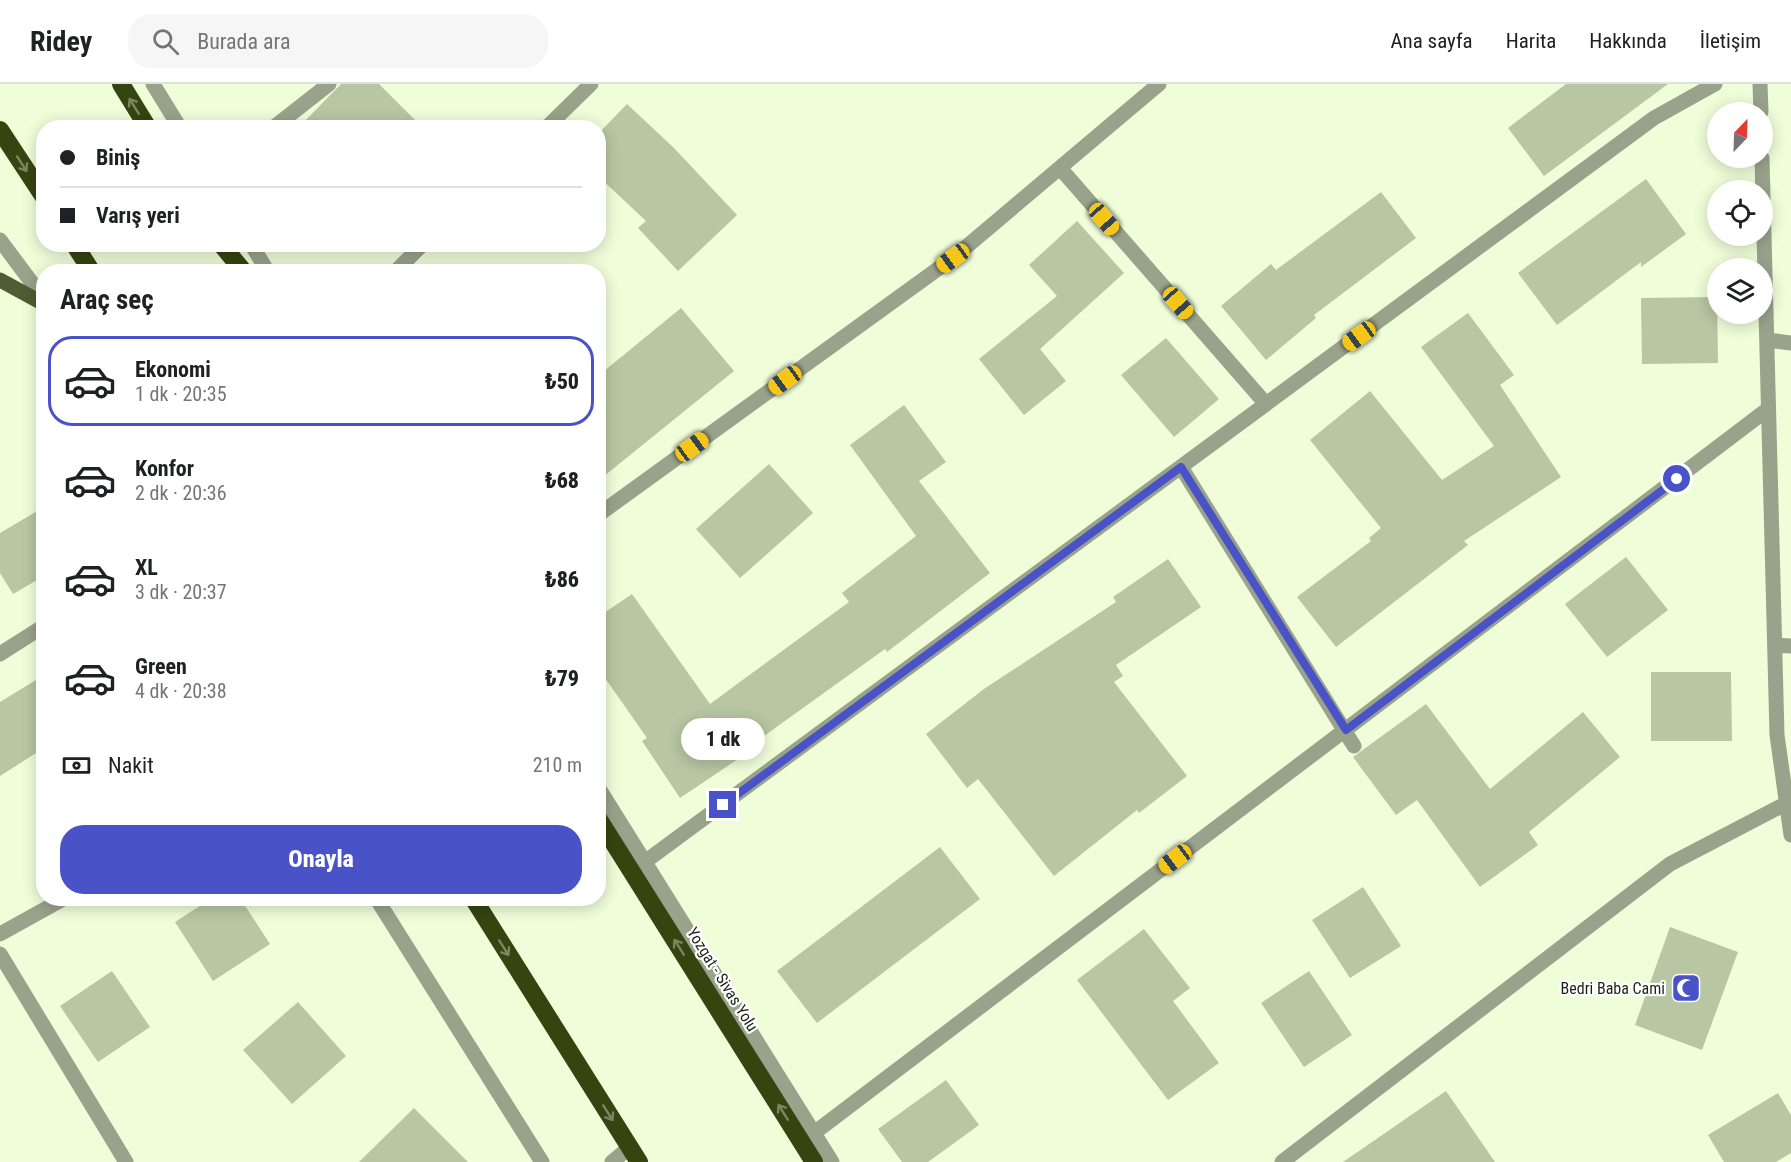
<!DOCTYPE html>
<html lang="tr">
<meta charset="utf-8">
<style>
:root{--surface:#fff;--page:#f6f6f6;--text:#202124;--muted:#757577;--line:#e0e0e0;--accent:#4952c7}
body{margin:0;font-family:"Roboto Condensed",sans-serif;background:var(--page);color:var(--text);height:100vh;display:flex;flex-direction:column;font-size:22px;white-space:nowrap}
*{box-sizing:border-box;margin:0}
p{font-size:20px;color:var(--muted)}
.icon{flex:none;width:33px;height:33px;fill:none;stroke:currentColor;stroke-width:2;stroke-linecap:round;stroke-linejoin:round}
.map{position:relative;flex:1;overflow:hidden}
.sheet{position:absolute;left:36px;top:180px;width:570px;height:642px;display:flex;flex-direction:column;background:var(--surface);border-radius:24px;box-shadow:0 3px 15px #0003}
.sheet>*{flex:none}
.guide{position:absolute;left:36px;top:36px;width:570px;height:132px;border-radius:24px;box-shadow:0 3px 15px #0003;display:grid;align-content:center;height:132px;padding:0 24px;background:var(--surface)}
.needle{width:39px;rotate:23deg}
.tools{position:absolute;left:1707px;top:18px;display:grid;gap:12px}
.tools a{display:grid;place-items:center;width:66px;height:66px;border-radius:50%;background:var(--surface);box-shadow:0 3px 15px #0003;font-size:30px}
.end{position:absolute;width:27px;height:27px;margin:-14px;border:8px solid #4952c7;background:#fff;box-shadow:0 0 0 3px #fff}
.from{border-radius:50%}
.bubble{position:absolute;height:42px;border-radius:21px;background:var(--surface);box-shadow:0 3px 15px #0003;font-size:20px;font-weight:800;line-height:42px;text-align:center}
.car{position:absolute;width:18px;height:36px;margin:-18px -9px;border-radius:8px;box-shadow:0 0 4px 2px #0007;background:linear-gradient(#f5c518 24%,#345 0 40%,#f5c518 0 76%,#345 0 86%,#f5c518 0)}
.guide b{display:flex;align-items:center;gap:21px;height:57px;font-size:22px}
.guide b+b{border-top:2px solid var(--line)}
.guide i{width:15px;height:15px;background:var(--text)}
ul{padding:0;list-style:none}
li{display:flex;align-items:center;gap:18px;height:90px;margin:0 12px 9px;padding:0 12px;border:3px solid transparent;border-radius:24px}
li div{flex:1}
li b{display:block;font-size:22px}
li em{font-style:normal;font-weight:800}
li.current{border-color:var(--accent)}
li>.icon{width:54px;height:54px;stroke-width:1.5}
h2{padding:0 24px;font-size:27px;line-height:72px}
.pay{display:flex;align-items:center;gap:15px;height:66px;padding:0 24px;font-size:22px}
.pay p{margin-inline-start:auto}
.primary-button{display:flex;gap:12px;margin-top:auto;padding:12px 24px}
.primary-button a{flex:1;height:69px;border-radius:24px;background:var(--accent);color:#fff;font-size:24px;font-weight:800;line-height:69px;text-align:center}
header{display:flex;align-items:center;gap:36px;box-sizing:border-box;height:84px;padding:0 30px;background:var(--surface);border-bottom:2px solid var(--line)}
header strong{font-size:28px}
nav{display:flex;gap:33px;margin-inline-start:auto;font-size:21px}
.search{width:420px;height:54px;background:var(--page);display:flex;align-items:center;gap:15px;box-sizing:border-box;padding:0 21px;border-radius:24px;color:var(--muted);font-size:22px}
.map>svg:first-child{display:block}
</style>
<header>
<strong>Ridey</strong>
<div class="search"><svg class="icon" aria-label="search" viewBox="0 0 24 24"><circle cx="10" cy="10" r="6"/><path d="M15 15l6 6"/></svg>Burada ara</div>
<nav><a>Ana sayfa</a><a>Harita</a><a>Hakkında</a><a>İletişim</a></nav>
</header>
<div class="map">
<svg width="1791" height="1078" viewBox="0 0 1791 1078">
<rect width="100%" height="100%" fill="#effdd9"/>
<path fill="#b8c6a3" d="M341,0H379L423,44H298Z
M1566,0H1668L1544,92L1508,44Z
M627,20L674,64L737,131L678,187L638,144L646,137L598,92V50Z
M1646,95L1686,150L1641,183V178L1557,241L1518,189Z
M1381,108L1416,154L1314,231L1316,234L1266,276L1221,222L1271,180L1276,186Z
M1077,137L1124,189L1040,265L1066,297L1024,331L979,275L1057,212L1029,181Z
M1717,213L1718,279L1642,280L1641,214Z
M681,224L734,287L598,397V292Z
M1468,229L1514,291L1500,301L1561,393L1464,457L1468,461L1336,563L1297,513L1371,457L1369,454L1381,444L1310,356L1370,307L1442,396L1494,362L1421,263Z
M1166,254L1219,315L1174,353L1121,291Z
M904,321L946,378L919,397L990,489L887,568L885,565L742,668L744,671L680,714L642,657L647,654L598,584V533L632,510L710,620L849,518L842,509L916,452L850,361Z
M769,380L813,429L740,494L696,445Z
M44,423V492L13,510L0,489V449Z
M1626,473L1668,526L1607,573L1565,520Z
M1168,475L1201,523L1116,581L1123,592L1114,598L1187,692L1139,729L1137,726L1054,792L978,695L967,704L926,650L984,605L1116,518L1113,513Z
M1651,588H1731L1732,657H1651Z
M44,591V664L0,692V618Z
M1426,620L1490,705L1583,628L1620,673L1529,748L1538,761L1480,803L1417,716L1396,731L1353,673Z
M940,763L980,815L817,939L777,887Z
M1363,803L1401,862L1350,894L1312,836Z
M212,814H240L270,860L213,897L175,838Z
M1670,843L1738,868L1702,966L1635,941Z
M1144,845L1190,904L1173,917L1219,979L1168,1016L1077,896Z
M112,887L150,943L98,978L60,922Z
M1309,887L1352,951L1304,983L1261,919Z
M298,918L346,972L292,1020L243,966Z
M946,996L979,1041L928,1078H902L878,1045Z
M1446,1007L1495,1078H1343Z
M1778,1009L1791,1031V1069L1776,1078H1724L1708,1051Z
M414,1024L468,1078H359Z"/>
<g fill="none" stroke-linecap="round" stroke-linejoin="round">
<path stroke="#99a28b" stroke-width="15" d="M153,0L180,44
M1760,0L1761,28
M273,44L329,0
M546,44L591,0
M1762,74L1777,651L1791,751
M1060,84L1266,320
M0,156L44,215
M251,160L268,188
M395,188L423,160
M1767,256L1791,259
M1181,383L1354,662
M598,431L953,174L1159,0
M1775,561L1791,562
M0,570L44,542
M598,703L832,1078
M646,777L1654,34L1715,0
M376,814L542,1078
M0,850L65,814
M0,870L126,1078
M814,1049L1768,325
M612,1078L630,1063
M1282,1078L1670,780L1787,719"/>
<path stroke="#4e5d32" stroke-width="15" d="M0,196L44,220"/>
<path stroke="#35450f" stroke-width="18" d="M121,0L148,44
M0,46L44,113
M74,160L92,188
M221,160L244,188
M598,734L814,1078
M473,814L639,1078"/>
</g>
<defs><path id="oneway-shaft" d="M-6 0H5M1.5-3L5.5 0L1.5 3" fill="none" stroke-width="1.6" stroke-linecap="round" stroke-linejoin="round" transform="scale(1.5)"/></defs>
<g stroke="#7c8663">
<use href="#oneway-shaft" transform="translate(134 22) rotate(-122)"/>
<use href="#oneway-shaft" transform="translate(22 80) rotate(57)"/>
<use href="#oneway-shaft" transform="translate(679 863) rotate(-122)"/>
<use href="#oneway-shaft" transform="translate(504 864) rotate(58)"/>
<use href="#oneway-shaft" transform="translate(783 1028) rotate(-122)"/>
<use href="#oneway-shaft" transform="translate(608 1029) rotate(58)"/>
</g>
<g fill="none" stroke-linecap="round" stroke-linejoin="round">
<path stroke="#4952c7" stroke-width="8" d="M723,721L1181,383L1346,646L1677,395"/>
</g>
<defs>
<g id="mosque-square" transform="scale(1.5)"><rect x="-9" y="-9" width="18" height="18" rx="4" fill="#4952c7" stroke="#fff"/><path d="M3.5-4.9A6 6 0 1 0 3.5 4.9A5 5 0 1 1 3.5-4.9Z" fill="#fff"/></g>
</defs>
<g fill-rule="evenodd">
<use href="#mosque-square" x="1686" y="904"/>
</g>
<g text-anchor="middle" stroke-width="4.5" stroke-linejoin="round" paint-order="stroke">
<g font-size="16" fill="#1c2114" stroke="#fff">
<text transform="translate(723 895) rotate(58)" y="6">Yozgat - Sivas Yolu</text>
</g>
<g font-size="16" fill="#1c2114" stroke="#fff" text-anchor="end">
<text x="1665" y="910">Bedri Baba Cami</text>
</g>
</g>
</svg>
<div class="tools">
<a><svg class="needle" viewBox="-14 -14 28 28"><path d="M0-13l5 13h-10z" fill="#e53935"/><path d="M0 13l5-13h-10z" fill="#757577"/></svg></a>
<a><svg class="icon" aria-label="locate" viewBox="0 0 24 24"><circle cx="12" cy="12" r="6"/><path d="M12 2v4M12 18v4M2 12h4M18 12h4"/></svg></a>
<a><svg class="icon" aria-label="layers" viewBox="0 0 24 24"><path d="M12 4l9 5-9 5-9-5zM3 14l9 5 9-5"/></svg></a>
</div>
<i class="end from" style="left:1677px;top:395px"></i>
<i class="end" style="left:723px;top:721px"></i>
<div class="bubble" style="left:681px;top:634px;width:84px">1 dk</div>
<i class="car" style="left:1104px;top:135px;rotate:139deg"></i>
<i class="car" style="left:953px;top:174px;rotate:234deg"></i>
<i class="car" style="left:1178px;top:219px;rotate:139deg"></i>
<i class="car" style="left:1359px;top:252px;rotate:234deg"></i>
<i class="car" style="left:785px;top:296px;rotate:234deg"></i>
<i class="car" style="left:692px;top:363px;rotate:54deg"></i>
<i class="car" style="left:1175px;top:775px;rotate:233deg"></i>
<div class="guide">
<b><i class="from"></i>Biniş</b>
<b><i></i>Varış yeri</b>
</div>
<section class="sheet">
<h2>Araç seç</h2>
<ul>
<li class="current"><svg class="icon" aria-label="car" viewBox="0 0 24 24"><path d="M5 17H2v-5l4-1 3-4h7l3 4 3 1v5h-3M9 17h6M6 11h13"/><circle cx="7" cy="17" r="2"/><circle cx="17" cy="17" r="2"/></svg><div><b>Ekonomi</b><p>1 dk · 20:35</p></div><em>₺50</em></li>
<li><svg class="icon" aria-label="car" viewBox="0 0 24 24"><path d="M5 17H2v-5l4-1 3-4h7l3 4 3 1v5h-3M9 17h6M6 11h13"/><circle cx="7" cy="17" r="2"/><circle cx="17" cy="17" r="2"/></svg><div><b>Konfor</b><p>2 dk · 20:36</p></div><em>₺68</em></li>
<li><svg class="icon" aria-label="car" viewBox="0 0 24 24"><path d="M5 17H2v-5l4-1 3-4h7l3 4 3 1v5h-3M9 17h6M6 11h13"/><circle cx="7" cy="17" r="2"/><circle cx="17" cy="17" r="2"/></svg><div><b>XL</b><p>3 dk · 20:37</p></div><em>₺86</em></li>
<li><svg class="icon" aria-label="car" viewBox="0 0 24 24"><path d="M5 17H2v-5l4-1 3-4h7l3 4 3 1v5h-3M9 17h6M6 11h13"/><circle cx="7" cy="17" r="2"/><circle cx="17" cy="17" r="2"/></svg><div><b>Green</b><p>4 dk · 20:38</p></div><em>₺79</em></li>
</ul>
<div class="pay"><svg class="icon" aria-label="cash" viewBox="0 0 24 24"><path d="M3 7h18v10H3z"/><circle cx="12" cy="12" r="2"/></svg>Nakit<p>210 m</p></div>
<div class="primary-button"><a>Onayla</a></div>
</section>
</div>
